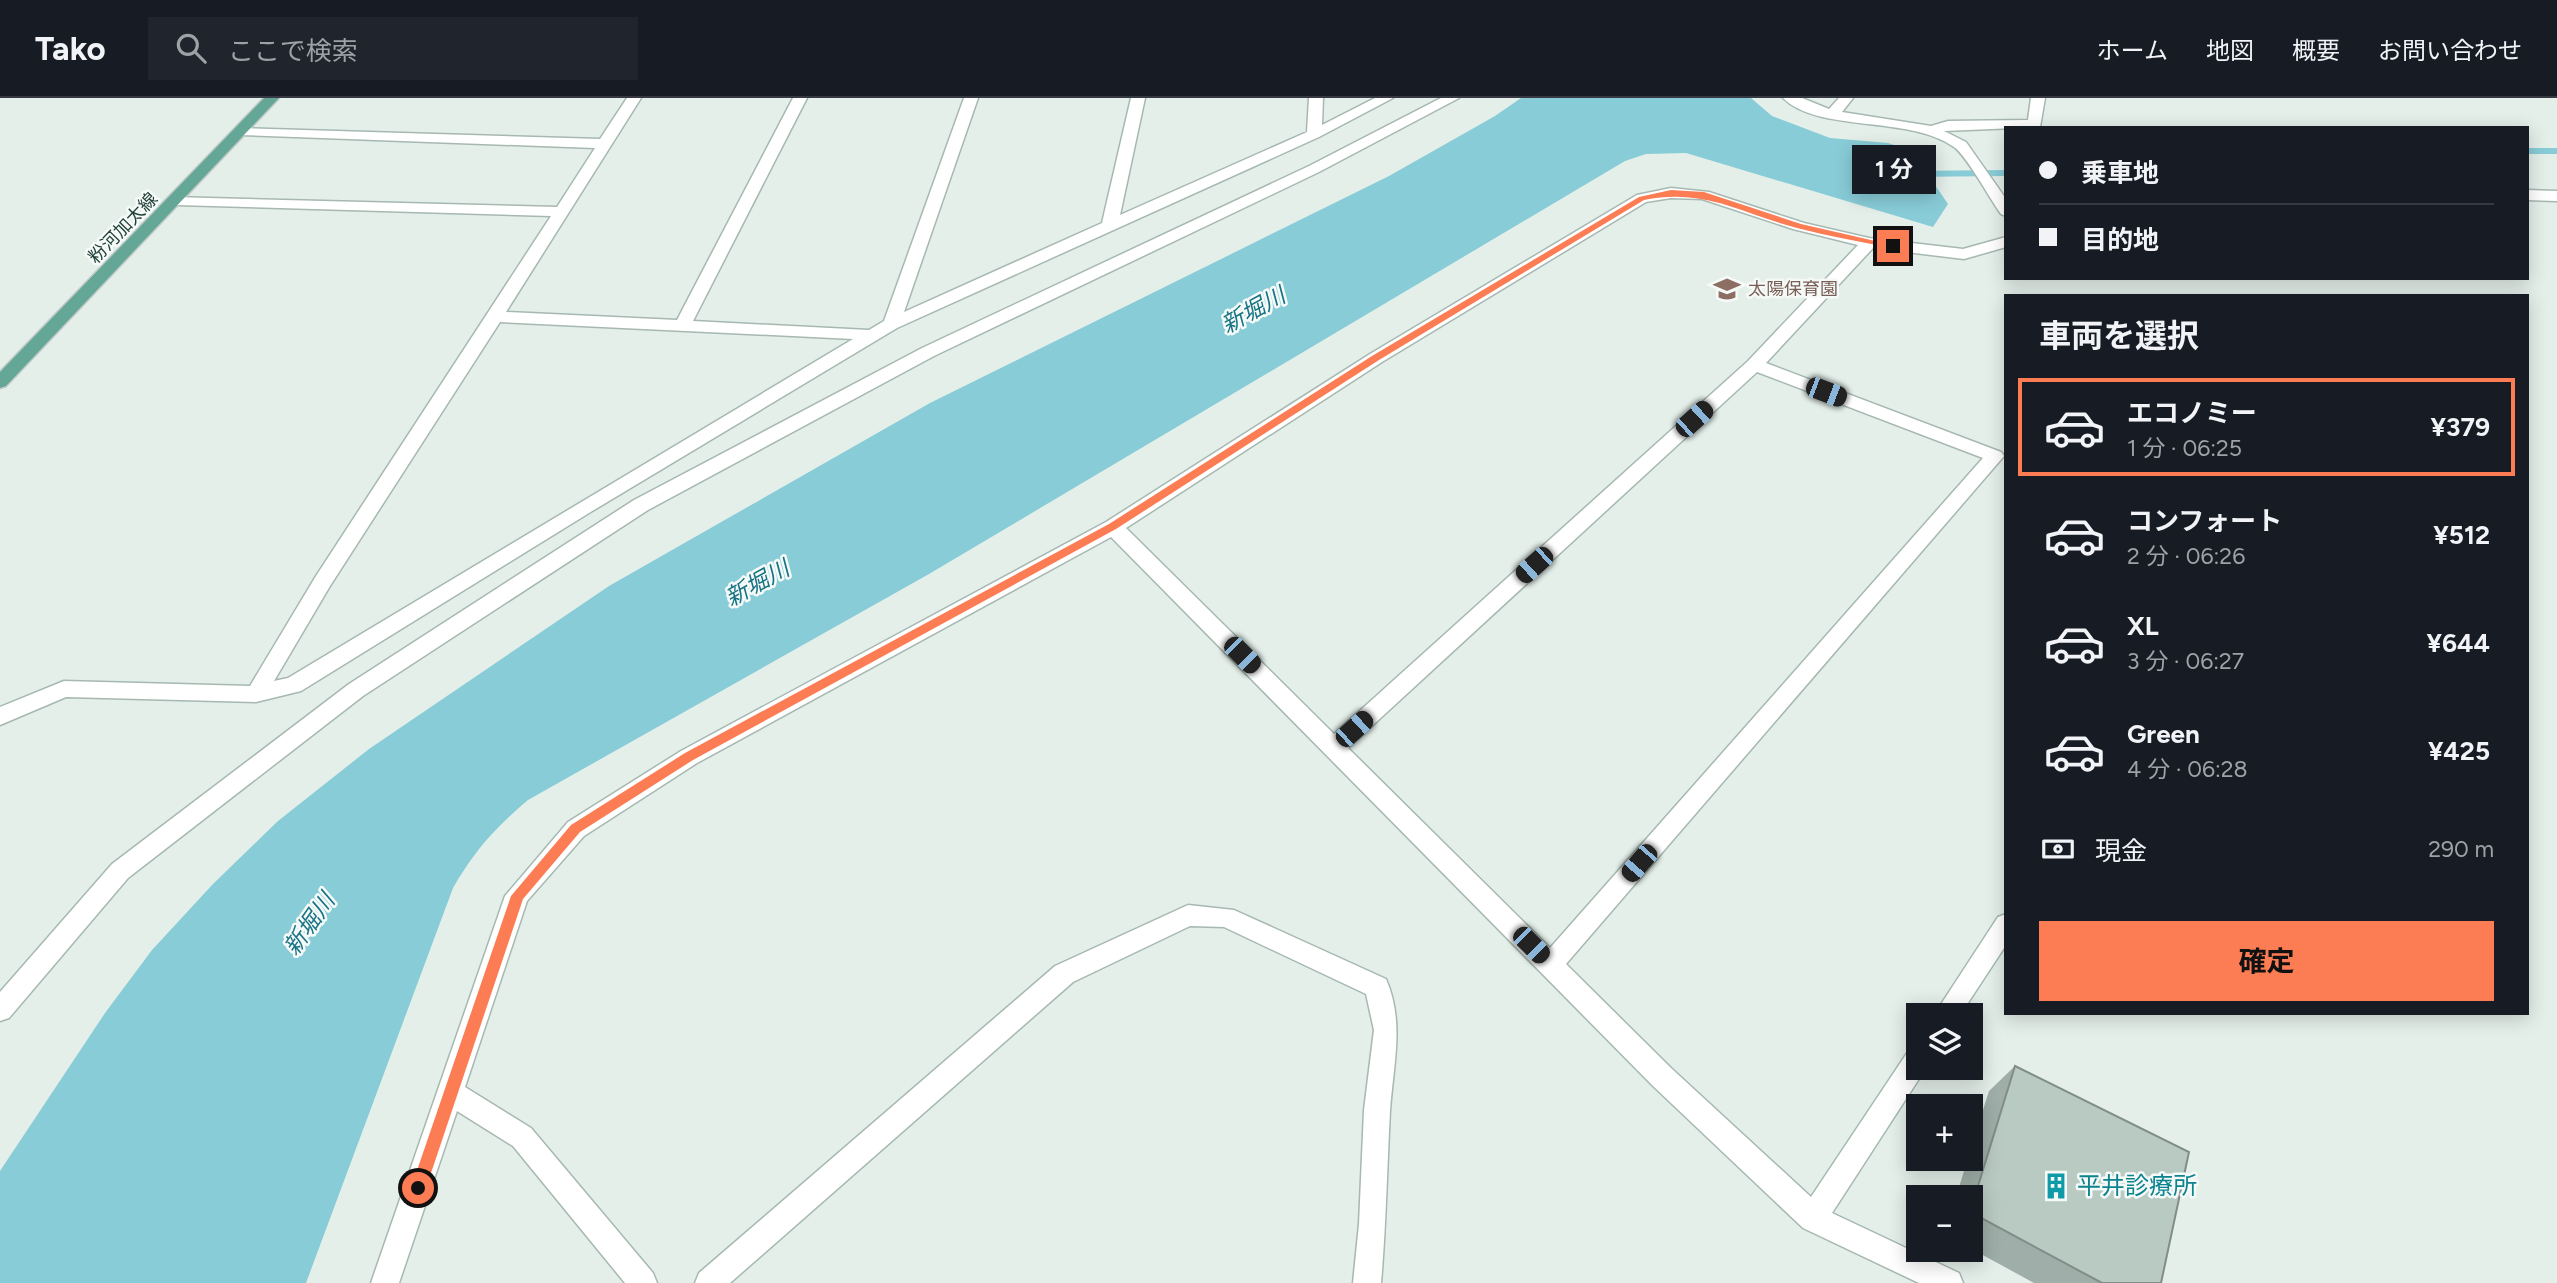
<!DOCTYPE html>
<html lang="ja">
<meta charset="utf-8">
<style>
:root{--surface:#171b24;--page:#20242c;--text:#f1f3f6;--muted:#9ea1a6;--line:#363941;--accent:#fc7c54}
body{margin:0;font-family:Figtree,"Noto Sans JP",sans-serif;background:var(--page);color:var(--text);height:100vh;display:flex;flex-direction:column;font-size:26px;white-space:nowrap}
*{box-sizing:border-box;margin:0}
p{font-size:23px;color:var(--muted)}
.icon{flex:none;width:38px;height:38px;fill:none;stroke:currentColor;stroke-width:2;stroke-linecap:round;stroke-linejoin:round}
.map{position:relative;flex:1;overflow:hidden}
.drawer{position:absolute;left:2004px;top:196px;width:525px;height:721px;display:flex;flex-direction:column;background:var(--surface);border-radius:0px;box-shadow:0 4px 18px #0003}
.drawer>*{flex:none}
.top-card{position:absolute;left:2004px;top:28px;width:525px;height:154px;border-radius:0px;box-shadow:0 4px 18px #0003;display:grid;align-content:center;height:154px;padding:0 35px;background:var(--surface)}
.buttons{position:absolute;left:1906px;top:905px;display:grid;gap:14px}
.buttons a{display:grid;place-items:center;width:77px;height:77px;border-radius:0px;background:var(--surface);box-shadow:0 4px 18px #0003;font-size:35px}
.end{position:absolute;width:32px;height:32px;margin:-16px;border:9px solid #fc7c54;background:#111;box-shadow:0 0 0 4px #111}
.from{border-radius:50%}
.bubble{position:absolute;height:49px;border-radius:0px;background:var(--surface);box-shadow:0 4px 18px #0003;font-size:23px;font-weight:700;line-height:49px;text-align:center}
.car{position:absolute;width:21px;height:42px;margin:-21px -10px;border-radius:9px;box-shadow:0 0 5px 2px #0007;background:linear-gradient(#222 24%,#8ab4d8 0 40%,#222 0 76%,#8ab4d8 0 86%,#222 0)}
.top-card b{display:flex;align-items:center;gap:24px;height:66px;font-size:26px}
.top-card b+b{border-top:2px solid var(--line)}
.top-card i{width:18px;height:18px;background:var(--text)}
ul{padding:0;list-style:none}
li{display:flex;align-items:center;gap:21px;height:98px;margin:0 14px 10px;padding:0 21px;border:4px solid transparent;border-radius:0px}
li div{flex:1}
li b{display:block;font-size:26px}
li em{font-style:normal;font-weight:700}
li.selected{border-color:var(--accent)}
li>.icon{width:63px;height:63px;stroke-width:1.5}
h2{padding:0 35px;font-size:32px;line-height:84px}
.pay{display:flex;align-items:center;gap:18px;height:77px;padding:0 35px;font-size:26px}
.pay p{margin-inline-start:auto}
.primary-button{display:flex;gap:14px;margin-top:auto;padding:14px 35px}
.primary-button a{flex:1;height:80px;border-radius:0px;background:var(--accent);color:#111;font-size:28px;font-weight:700;line-height:80px;text-align:center}
header{display:flex;align-items:center;gap:42px;box-sizing:border-box;height:98px;padding:0 35px;background:var(--surface);border-bottom:2px solid var(--line)}
header strong{font-size:33px}
nav{display:flex;gap:38px;margin-inline-start:auto;font-size:24px}
.search{width:490px;height:63px;background:var(--page);display:flex;align-items:center;gap:18px;box-sizing:border-box;padding:0 24px;border-radius:0px;color:var(--muted);font-size:26px}
.map>svg:first-child{display:block}
</style>
<header>
<strong>Tako</strong>
<div class="search"><svg class="icon" aria-label="search" viewBox="0 0 24 24"><circle cx="10" cy="10" r="6"/><path d="M15 15l6 6"/></svg>ここで検索</div>
<nav><a>ホーム</a><a>地図</a><a>概要</a><a>お問い合わせ</a></nav>
</header>
<div class="map">
<svg width="2557" height="1185" viewBox="0 0 2557 1185">
<rect width="100%" height="100%" fill="#e4efea"/>
<path fill="#88ccd7" d="M1521,0H1751L1772,18L1830,40L1888,45L1912,53L1948,106L1933,129L1686,55L1646,56L1625,63L929,476L528,702C495,730 475,752 453,790L306,1185H0V1073L105,915L152,852L213,786L278,723L369,651L609,488L930,305L1389,78L1495,18Z"/>
<g fill="none" stroke-linecap="round" stroke-linejoin="round">
<path fill="#88ccd7" fill-rule="evenodd" d="M2527,50H2557V56H2527Z
M2006,72V78L1906,79L1900,76L1906,73Z"/>
<g stroke="#a6b8b1" stroke-width="3">
<path id="minor" d="M627,0H641L506,214L677,222L793,0H807L693,223L869,232L884,223L964,0H978L904,214L1102,125L1131,0H1145L1120,117L1307,34L1309,0H1323L1322,27L1375,0H1393L1319,39L897,230L589,415L301,593L256,604L66,599L0,627V609L64,583L250,588L316,478L551,118L177,107L169,102L172,99L557,109L595,50L241,37L234,33L236,30L600,41ZM500,224L853,241L288,580L274,583L330,488Z
M1441,0H1459L1319,74L934,258L648,412L363,598L128,780L9,920L0,923V894L112,766L349,586L634,402L922,250L1309,68Z
M1783,0H1802L1829,11L1839,0H1853L1842,14L1931,28L1948,23L2028,22L2031,0H2045L2040,29L1944,33L1966,44L2006,101V118L2001,116C1990,101 1967,58 1954,49C1909,17 1818,35 1783,0Z
M1671,90L1709,94L1804,125L1869,140L1963,151L2006,139V149L1964,161L1873,150L1766,265L2001,354L2004,358L1566,866L1671,970L1811,1099L1909,952L1918,948V970H1926L1832,1115L1959,1175L1963,1185H1919L1803,1130L1653,988L1111,439L697,665L584,738L527,803L465,989L531,1030L653,1175L657,1185H625L513,1048L457,1013L399,1185H371L505,798L568,724L681,653L1106,424L1370,256L1637,97ZM1671,100L1702,101L1793,131L1858,147L1748,263L1334,636L1126,430L1382,264L1646,104ZM1757,274L1983,360L1550,850L1348,650Z
M2527,92L2557,93V103L2527,102Z
M1188,807L1234,812L1386,881C1405,924 1393,968 1390,1013C1387,1071 1386,1128 1381,1185H1353L1359,1126L1364,1012L1374,932L1366,896L1224,829L1190,828L1073,884L730,1185H695L699,1175L1055,868Z
M2006,816V847L1960,917H1934L1998,819Z"/>
</g>
<g stroke="#c1cac8" stroke-width="3">
<path id="major" d="M264,0H279L6,288L0,290V274Z"/>
</g>
<use href="#minor" fill="#fff" fill-rule="evenodd"/>
<use href="#major" fill="#65a796" fill-rule="evenodd"/>
</g>
<path fill="#9faea8" d="M2015,968L2161,1185H2034L1970,1150V1099H1956L1968,1060H1970V1053L1989,993Z"/>
<path fill="#b9cac3" stroke="#828d88" stroke-width="2" d="M2015,968L2189,1054L2161,1185H2102L1970,1114Z"/>
<path fill="#fc7c54" d="M1671,92L1704,94L1801,126L1897,148L1893,150C1861,144 1828,138 1797,130C1740,115 1705,90 1644,102L1379,262L1116,431L693,662L580,734L523,801L426,1090L423,1095H413L411,1090L511,798L571,727L685,655L1109,426L1372,258L1639,99Z"/>
<defs>
<g id="school-bare" transform="scale(2.1)"><path d="M0-5L7-2L0 1L-7-2ZM-4 1L0 2.5L4 1V4Q0 6-4 4Z" fill="#8d6e63" stroke="#f5faf8" stroke-width="2.5" paint-order="stroke"/></g>
<g id="building-bare" transform="scale(2.1)"><path d="M-4-6H4V6H1V3H-1V6H-4ZM-2.5-4.3h1.7v1.8h-1.7ZM.8-4.3h1.7v1.8H.8ZM-2.5-1h1.7V.8h-1.7ZM.8-1h1.7V.8H.8Z" fill="#0f9aa8" stroke="#f5faf8" stroke-width="2.5" paint-order="stroke"/></g>
</defs>
<g fill-rule="evenodd">
<use href="#school-bare" x="1727" y="191"/>
<use href="#building-bare" x="2056" y="1088"/>
</g>
<g text-anchor="middle" stroke-width="5" stroke-linejoin="round" paint-order="stroke">
<g font-size="18" fill="#224239" stroke="#f5faf8">
<text transform="translate(123 130) rotate(-46)" y="6">粉河加太線</text>
</g>
<g font-size="18" fill="#785e54" stroke="#f5faf8" text-anchor="start">
<text x="1748" y="197">太陽保育園</text>
</g>
<g font-size="23" font-style="italic" fill="#167284" stroke="#f5faf8">
<text transform="translate(1253 212) rotate(-29)" y="8">新堀川</text>
<text transform="translate(757 485) rotate(-29)" y="8">新堀川</text>
<text transform="translate(309 826) rotate(-55)" y="8">新堀川</text>
</g>
<g font-size="24" fill="#0d838f" stroke="#f5faf8" text-anchor="start">
<text x="2077" y="1096">平井診療所</text>
</g>
</g>
</svg>
<div class="buttons">
<a><svg class="icon" aria-label="layers" viewBox="0 0 24 24"><path d="M12 4l9 5-9 5-9-5zM3 14l9 5 9-5"/></svg></a>
<a>+</a>
<a>−</a>
</div>
<i class="end from" style="left:418px;top:1090px"></i>
<i class="end" style="left:1893px;top:148px"></i>
<div class="bubble" style="left:1852px;top:47px;width:84px">1 分</div>
<i class="car" style="left:1826px;top:294px;rotate:111deg"></i>
<i class="car" style="left:1694px;top:321px;rotate:48deg"></i>
<i class="car" style="left:1534px;top:467px;rotate:228deg"></i>
<i class="car" style="left:1242px;top:557px;rotate:135deg"></i>
<i class="car" style="left:1354px;top:631px;rotate:48deg"></i>
<i class="car" style="left:1639px;top:765px;rotate:221deg"></i>
<i class="car" style="left:1531px;top:847px;rotate:135deg"></i>
<div class="top-card">
<b><i class="from"></i>乗車地</b>
<b><i></i>目的地</b>
</div>
<section class="drawer">
<h2>車両を選択</h2>
<ul>
<li class="selected"><svg class="icon" aria-label="car" viewBox="0 0 24 24"><path d="M5 17H2v-5l4-1 3-4h7l3 4 3 1v5h-3M9 17h6M6 11h13"/><circle cx="7" cy="17" r="2"/><circle cx="17" cy="17" r="2"/></svg><div><b>エコノミー</b><p>1 分 · 06:25</p></div><em>¥379</em></li>
<li><svg class="icon" aria-label="car" viewBox="0 0 24 24"><path d="M5 17H2v-5l4-1 3-4h7l3 4 3 1v5h-3M9 17h6M6 11h13"/><circle cx="7" cy="17" r="2"/><circle cx="17" cy="17" r="2"/></svg><div><b>コンフォート</b><p>2 分 · 06:26</p></div><em>¥512</em></li>
<li><svg class="icon" aria-label="car" viewBox="0 0 24 24"><path d="M5 17H2v-5l4-1 3-4h7l3 4 3 1v5h-3M9 17h6M6 11h13"/><circle cx="7" cy="17" r="2"/><circle cx="17" cy="17" r="2"/></svg><div><b>XL</b><p>3 分 · 06:27</p></div><em>¥644</em></li>
<li><svg class="icon" aria-label="car" viewBox="0 0 24 24"><path d="M5 17H2v-5l4-1 3-4h7l3 4 3 1v5h-3M9 17h6M6 11h13"/><circle cx="7" cy="17" r="2"/><circle cx="17" cy="17" r="2"/></svg><div><b>Green</b><p>4 分 · 06:28</p></div><em>¥425</em></li>
</ul>
<div class="pay"><svg class="icon" aria-label="cash" viewBox="0 0 24 24"><path d="M3 7h18v10H3z"/><circle cx="12" cy="12" r="2"/></svg>現金<p>290 m</p></div>
<div class="primary-button"><a>確定</a></div>
</section>
</div>
